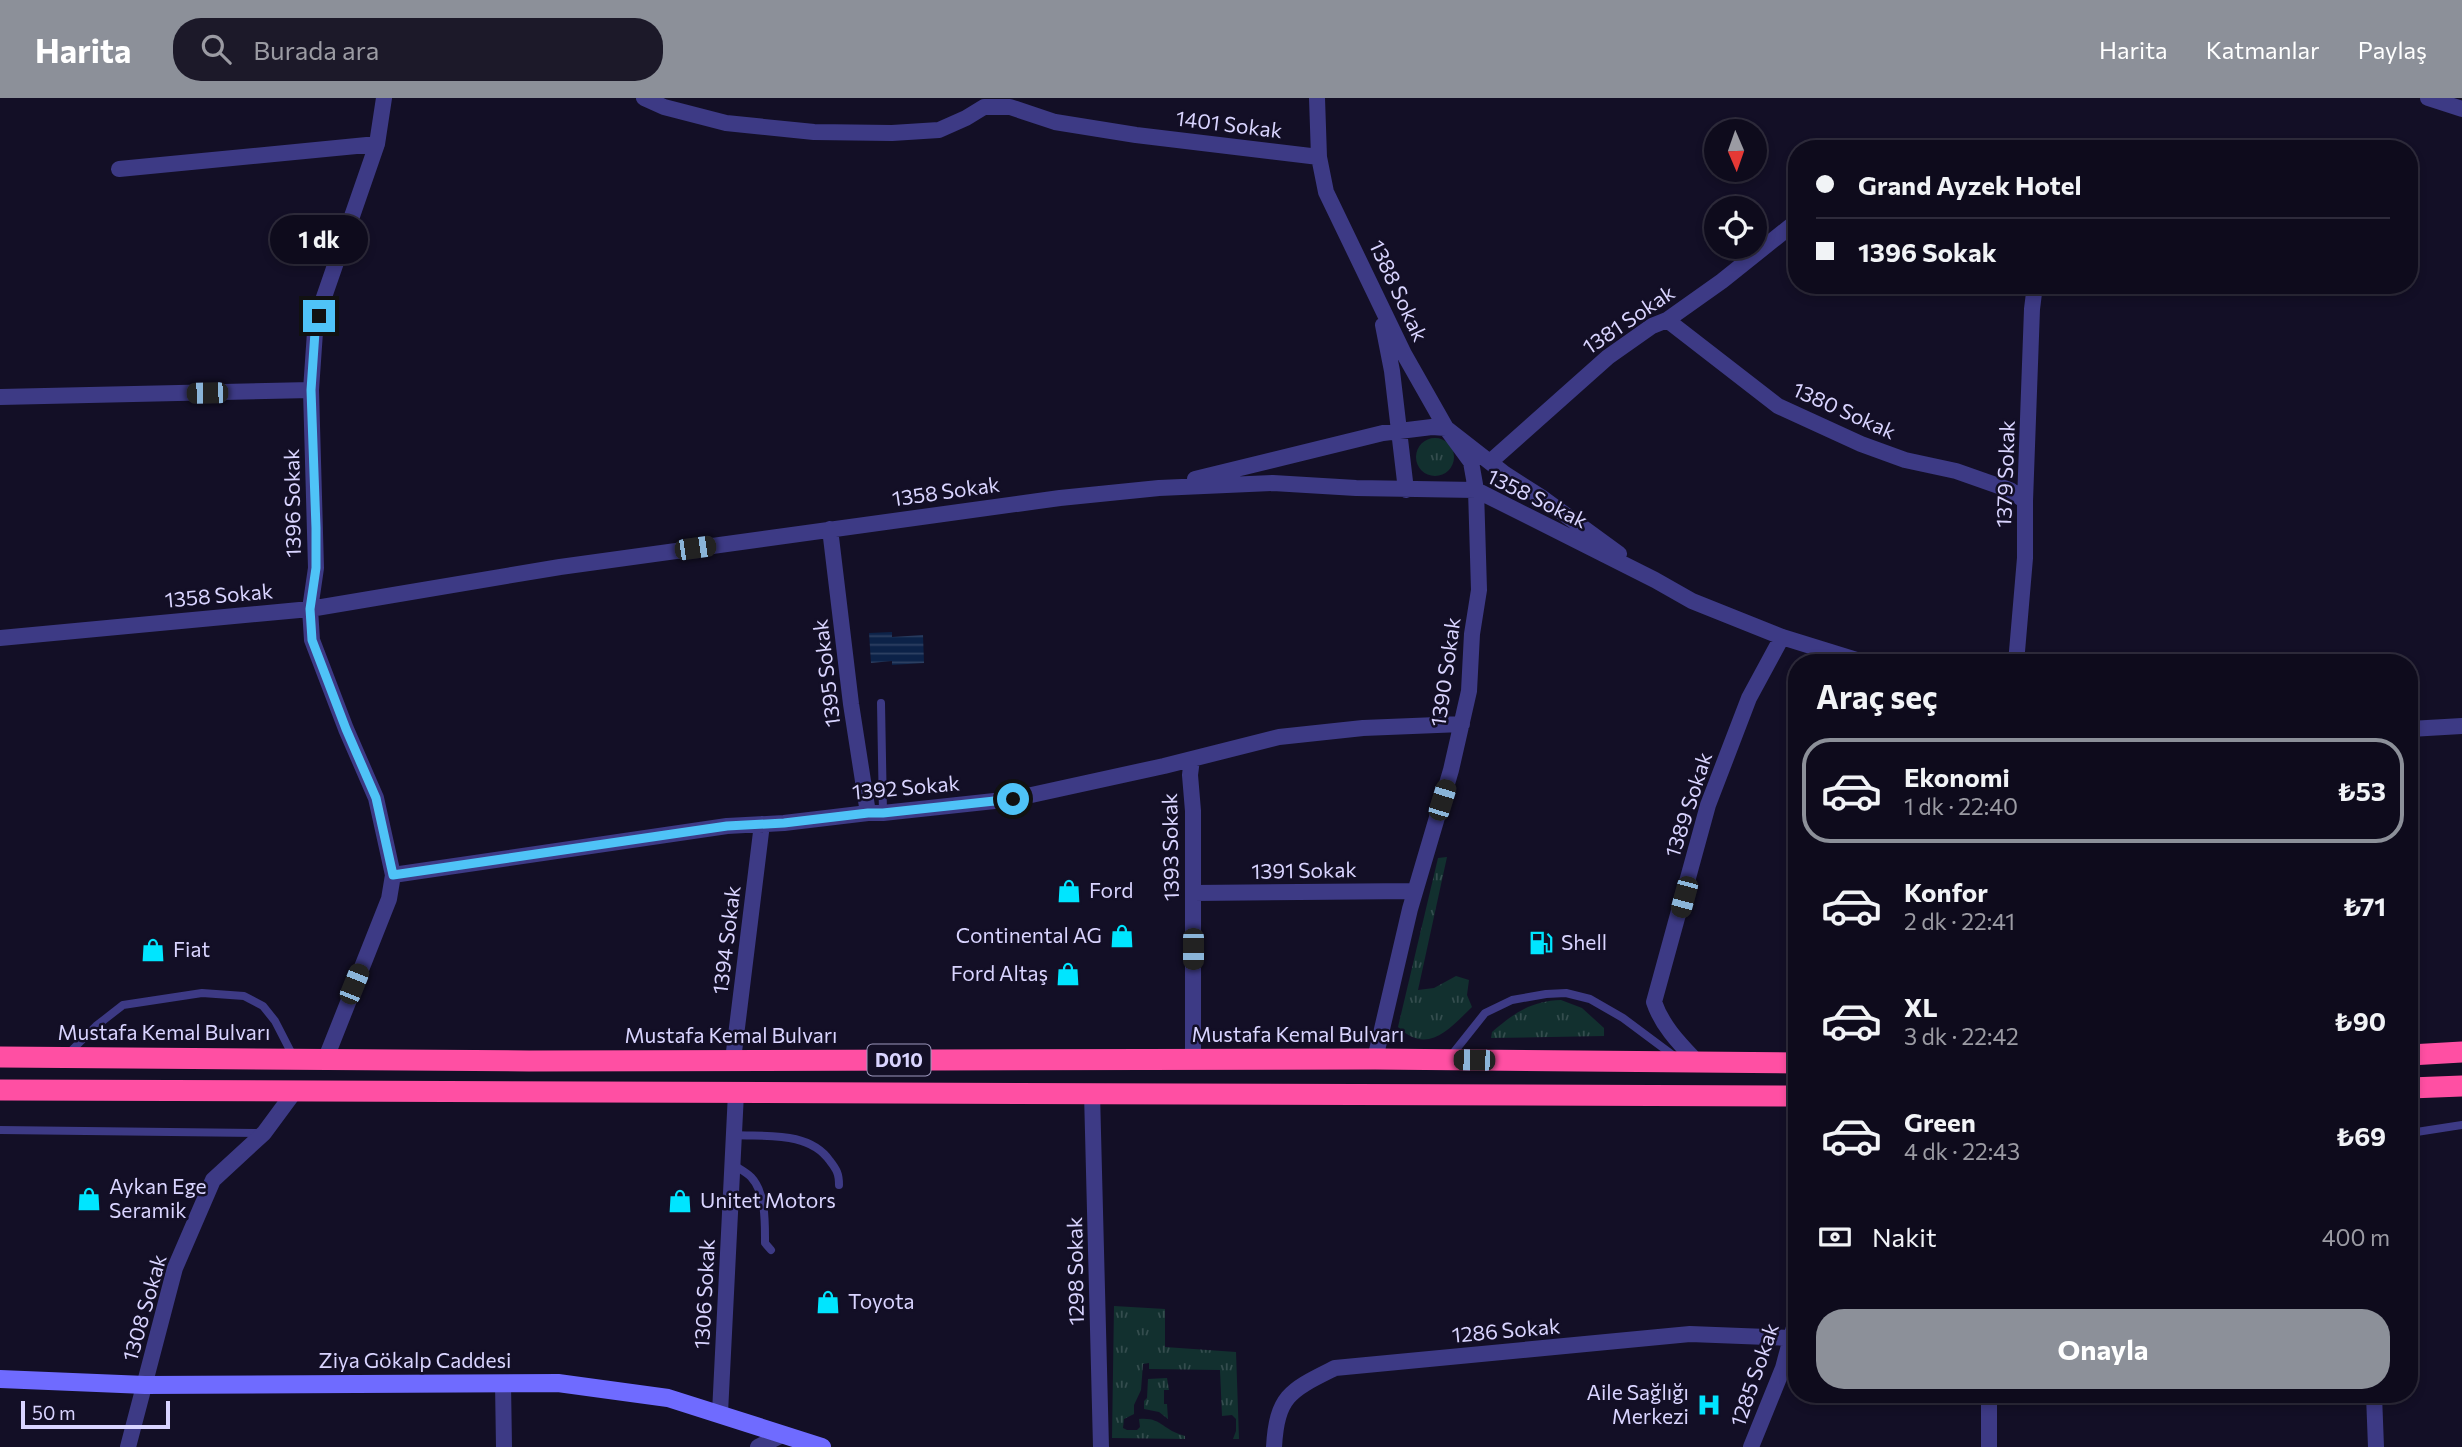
<!DOCTYPE html>
<html lang="tr">
<meta charset="utf-8">
<style>
:root{--surface:#0e0b1c;--page:#1c1929;--text:#f1f3f6;--muted:#9b9ba3;--line:#2e2b3b;--accent:#8c9099}
body{margin:0;font-family:Commissioner,sans-serif;background:var(--page);color:var(--text);height:100vh;display:flex;flex-direction:column;font-size:26px;white-space:nowrap}
*{box-sizing:border-box;margin:0}
p{font-size:23px;color:var(--muted)}
.icon{flex:none;width:38px;height:38px;fill:none;stroke:currentColor;stroke-width:2;stroke-linecap:round;stroke-linejoin:round}
.map{position:relative;flex:1;overflow:hidden}
.panel{position:absolute;left:1788px;top:556px;width:630px;height:749px;display:flex;flex-direction:column;background:var(--surface);border-radius:28px;box-shadow:0 4px 10px #0003,0 0 0 2px var(--line)}
.panel>*{flex:none}
.top-card{position:absolute;left:1788px;top:42px;width:630px;height:154px;border-radius:28px;box-shadow:0 4px 10px #0003,0 0 0 2px var(--line);display:grid;align-content:center;height:154px;padding:0 28px;background:var(--surface)}
.needle{width:46px;rotate:178deg}
.fabs{position:absolute;left:1704px;top:21px;display:grid;gap:14px}
.fabs a{display:grid;place-items:center;width:63px;height:63px;border-radius:50%;background:var(--surface);box-shadow:0 4px 10px #0003,0 0 0 2px var(--line);font-size:35px}
.scale{position:absolute;left:21px;bottom:18px;width:149px;box-sizing:border-box;padding-left:7px;border:4px solid #d9d4ff;border-top:0;font-size:19px;line-height:24px;white-space:nowrap;color:#d9d4ff;-webkit-text-stroke:5px #130f26;paint-order:stroke}
.end{position:absolute;width:32px;height:32px;margin:-16px;border:9px solid #4fc3f7;background:#111;box-shadow:0 0 0 4px #111}
.from{border-radius:50%}
.bubble{position:absolute;height:49px;border-radius:24px;background:var(--surface);box-shadow:0 4px 10px #0003,0 0 0 2px var(--line);font-size:23px;font-weight:700;line-height:49px;text-align:center}
.car{position:absolute;width:21px;height:42px;margin:-21px -10px;border-radius:9px;box-shadow:0 0 5px 2px #0007;background:linear-gradient(#222 24%,#8ab4d8 0 40%,#222 0 76%,#8ab4d8 0 86%,#222 0)}
.top-card b{display:flex;align-items:center;gap:24px;height:66px;font-size:26px}
.top-card b+b{border-top:2px solid var(--line)}
.top-card i{width:18px;height:18px;background:var(--text)}
ul{padding:0;list-style:none}
li{display:flex;align-items:center;gap:21px;height:105px;margin:0 14px 10px;padding:0 14px;border:4px solid transparent;border-radius:28px}
li div{flex:1}
li b{display:block;font-size:26px}
li em{font-style:normal;font-weight:700}
li.selected{border-color:var(--accent)}
li>.icon{width:63px;height:63px;stroke-width:1.5}
h2{padding:0 28px;font-size:32px;line-height:84px}
.pay{display:flex;align-items:center;gap:18px;height:77px;padding:0 28px;font-size:26px}
.pay p{margin-inline-start:auto}
.cta{display:flex;gap:14px;margin-top:auto;padding:14px 28px}
.cta a{flex:1;height:80px;border-radius:28px;background:var(--accent);color:#fff;font-size:28px;font-weight:700;line-height:80px;text-align:center}
header{display:flex;align-items:center;gap:42px;box-sizing:border-box;height:98px;padding:0 35px;background:var(--accent);color:#fff}
header strong{font-size:33px}
nav{display:flex;gap:38px;margin-inline-start:auto;font-size:24px}
.search{width:490px;height:63px;background:var(--page);display:flex;align-items:center;gap:18px;box-sizing:border-box;padding:0 24px;border-radius:28px;color:var(--muted);font-size:26px}
.map>svg:first-child{display:block}
</style>
<header>
<strong>Harita</strong>
<div class="search"><svg class="icon" aria-label="search" viewBox="0 0 24 24"><circle cx="10" cy="10" r="6"/><path d="M15 15l6 6"/></svg>Burada ara</div>
<nav><a>Harita</a><a>Katmanlar</a><a>Paylaş</a></nav>
</header>
<div class="map">
<svg width="2462" height="1349" viewBox="0 0 2462 1349">
<defs>
<pattern id="grass-tufts" width="24" height="20" patternUnits="userSpaceOnUse" patternTransform="scale(1.75)"><rect width="24" height="20" fill="#12302f"/><path d="M3 7l-1-3M5 7V3M7 7l1-3M15 17l-1-3M17 17v-4M19 17l1-3" fill="none" stroke="#344d4e"/></pattern>
<pattern id="water-rules" width="6" height="5" patternUnits="userSpaceOnUse" patternTransform="scale(1.75)"><rect width="6" height="5" fill="#0c2248"/><path d="M0 2.5h6" fill="none" stroke="#2f4163"/></pattern>
</defs>
<rect width="100%" height="100%" fill="#130f26"/>
<path fill="url(#grass-tufts)" d="M1416 359a19 19 0 1 1 38 0a19 19 0 1 1-38 0Z
M1447,759L1418,892L1434,890L1456,878L1469,882L1467,897L1472,909C1450,930 1428,958 1398,929L1438,760Z
M1561,902L1582,910L1604,930V938L1491,940L1492,934C1514,915 1531,903 1561,902Z
M1114,1208L1165,1211V1249L1236,1254L1239,1341H1233L1236,1333V1321L1232,1317L1222,1318L1220,1272L1149,1271V1265L1143,1266L1141,1292L1134,1307V1316L1124,1321L1123,1330L1127,1332H1137L1140,1329L1139,1321C1162,1319 1162,1332 1185,1338V1341L1112,1340Z
M1167,1280L1169,1292H1164V1306H1167L1168,1321L1159,1314L1144,1311V1303L1147,1300L1148,1281Z"/>
<path fill="url(#water-rules)" d="M892,534V539L923,537L924,565L892,567V563L871,565L869,535Z"/>
<g fill="none" stroke-linecap="round" stroke-linejoin="round">
<path stroke="#3d3a85" stroke-width="8" d="M881,605L883,715
M69,955L96,928L123,907L202,895L244,898L263,908L275,923L293,958
M1450,959L1485,915L1512,902L1546,896L1566,895L1590,901L1623,920L1674,958
M0,1032L263,1035
M2410,1035L2462,1027
M734,1037C767,1039 809,1033 830,1063C837,1072 839,1076 839,1087
M732,1066C738,1070 746,1074 751,1079C766,1095 765,1125 765,1145L771,1152"/>
<path stroke="#3d3a85" stroke-width="16" d="M644,0L664,9L726,25L814,34L892,35L939,32L966,20L984,9H1010L1055,24L1136,37L1319,59
M1317,0L1319,59L1326,94L1404,256L1446,330L1471,364L1476,392L1479,492L1472,536L1469,593L1451,672L1410,811L1375,961
M2428,0L2462,11
M119,71L377,46
M1667,222L1778,308L1861,346L1905,362L1956,373L2010,392L2025,403
M1383,227L1392,273L1406,392
M0,299L311,292
M1490,364L1608,259L1652,228L1667,222L1722,183L1797,123
M1195,381L1383,335L1432,329L1446,330L1505,376L1541,399L1619,456
M830,431L851,606L868,715
M0,540L310,511L560,469L1060,400L1159,390L1273,385L1356,390L1476,392L1655,482L1692,503L1782,539L1866,565
M2016,565L2025,460V403L2032,211L2035,187
M2410,631L2462,628
M1192,661L1190,677L1193,713V962
M393,777L727,728L784,725L868,715H883L1013,701L1164,668L1279,639L1363,630L1462,626
M1193,795L1415,793
M326,960L389,801L393,777L376,700L346,631L312,542L310,511L316,470L311,292L315,234L323,202L377,46L384,0
M733,962L762,726
M1697,964C1680,946 1662,928 1654,904L1708,707L1749,600L1782,539
M1092,995L1101,1349
M503,1285L504,1349
M2374,1297L2376,1349
M720,1315L736,995
M128,1349L175,1170L213,1082L264,1035L295,993
M758,1349L782,1337
M1274,1349C1277,1297 1291,1292 1335,1270L1690,1236L1791,1240
M1751,1349L1783,1270L1797,1218
M1989,1349V1297"/>
<path stroke="#6f6bff" stroke-width="18" d="M0,1281L145,1287L558,1285L668,1300L822,1349"/>
<path stroke="#ff4fa3" stroke-width="21" d="M2410,957L2462,954
M0,959L529,963L1375,961L1797,965
M2410,990L2462,988
M0,992L1797,998"/>
</g>
<g fill="none" stroke-linecap="round" stroke-linejoin="round">
<path stroke="#4fc3f7" stroke-width="9" d="M319,218L315,234L311,292L316,430V470L310,511L312,542L346,631L376,700L393,777L727,728L784,725L868,715H883L1013,701"/>
</g>
<defs>
<g id="shop-bare" transform="scale(1.89)"><path d="M-5-2.5h2.3a2.7 3.5 0 0 1 5.4 0H5L5.5 6h-11ZM-1.5-2.5h3a1.5 2.3 0 0 0-3 0Z" fill="#00e5ff" stroke="#130f26" stroke-width="2.5" paint-order="stroke"/></g>
<g id="fuel-bare" transform="scale(1.89)"><path d="M-5.5-6h7V0h2V4h1.3V-2.5L3-4.5l.8-.8L6-3V5H2.5V1h-1V6h-7ZM-4.2-4.7v3.2H.2V-4.7Z" fill="#00e5ff" stroke="#130f26" stroke-width="2.5" paint-order="stroke"/></g>
<g id="hospital-bare" transform="scale(1.89)"><path d="M-5-5h3v3.5h4V-5h3V5h-3V1.5h-4V5h-3Z" fill="#00e5ff" stroke="#130f26" stroke-width="2.5" paint-order="stroke"/></g>
</defs>
<g fill-rule="evenodd">
<use href="#shop-bare" x="1069" y="793"/>
<use href="#shop-bare" x="1122" y="838"/>
<use href="#fuel-bare" x="1541" y="845"/>
<use href="#shop-bare" x="153" y="852"/>
<use href="#shop-bare" x="1068" y="876"/>
<use href="#shop-bare" x="89" y="1101"/>
<use href="#shop-bare" x="680" y="1103"/>
<use href="#shop-bare" x="828" y="1204"/>
<use href="#hospital-bare" x="1709" y="1307"/>
</g>
<g text-anchor="middle" stroke-width="5" stroke-linejoin="round" paint-order="stroke">
<rect fill="#130f26" stroke="#9e99be" stroke-width="2" x="867.5" y="946.5" width="63" height="31" rx="5"/>
<g font-size="19" font-weight="bold" fill="#d9d4ff">
<text x="899" y="969">D010</text>
</g>
<g font-size="21" fill="#d9d4ff" stroke="#130f26">
<text transform="translate(1229 27) rotate(7)" y="7">1401 Sokak</text>
<text transform="translate(1398 193) rotate(65)" y="7">1388 Sokak</text>
<text transform="translate(1629 222) rotate(-34)" y="7">1381 Sokak</text>
<text transform="translate(1844 313) rotate(24)" y="7">1380 Sokak</text>
<text transform="translate(2006 376) rotate(-88)" y="7">1379 Sokak</text>
<text transform="translate(946 394) rotate(-8)" y="7">1358 Sokak</text>
<text transform="translate(1537 401) rotate(26)" y="7">1358 Sokak</text>
<text transform="translate(293 405) rotate(-91)" y="7">1396 Sokak</text>
<text transform="translate(219 498) rotate(-5)" y="7">1358 Sokak</text>
<text transform="translate(1446 574) rotate(-82)" y="7">1390 Sokak</text>
<text transform="translate(827 575) rotate(-97)" y="7">1395 Sokak</text>
<text transform="translate(906 690) rotate(-5)" y="7">1392 Sokak</text>
<text transform="translate(1689 707) rotate(-72)" y="7">1389 Sokak</text>
<text transform="translate(1171 749) rotate(-91)" y="7">1393 Sokak</text>
<text transform="translate(1304 773) rotate(-1)" y="7">1391 Sokak</text>
<text transform="translate(727 842) rotate(-83)" y="7">1394 Sokak</text>
<text x="164" y="942">Mustafa Kemal Bulvarı</text>
<text x="1298" y="944">Mustafa Kemal Bulvarı</text>
<text x="731" y="945">Mustafa Kemal Bulvarı</text>
<text transform="translate(1076 1173) rotate(-91)" y="7">1298 Sokak</text>
<text transform="translate(705 1196) rotate(-87)" y="7">1306 Sokak</text>
<text transform="translate(145 1210) rotate(-74)" y="7">1308 Sokak</text>
<text transform="translate(1506 1233) rotate(-5)" y="7">1286 Sokak</text>
<text x="415" y="1270">Ziya Gökalp Caddesi</text>
<text transform="translate(1755 1277) rotate(-71)" y="7">1285 Sokak</text>
</g>
<g font-size="21" fill="#d9d4ff" stroke="#130f26" text-anchor="start">
<text x="1089" y="800">Ford</text>
<text x="1102" y="845" text-anchor="end">Continental AG</text>
<text x="1561" y="852">Shell</text>
<text x="173" y="859">Fiat</text>
<text x="1048" y="883" text-anchor="end">Ford Altaş</text>
<text x="109" y="1096">Aykan Ege<tspan x="109" dy="24">Seramik</tspan></text>
<text x="700" y="1110">Unitet Motors</text>
<text x="848" y="1211">Toyota</text>
<text x="1689" y="1302" text-anchor="end">Aile Sağlığı<tspan x="1689" dy="24">Merkezi</tspan></text>
</g>
</g>
</svg>
<div class="fabs">
<a><svg class="needle" viewBox="-14 -14 28 28"><path d="M0-13l5 13h-10z" fill="#e53935"/><path d="M0 13l5-13h-10z" fill="#9b9ba3"/></svg></a>
<a><svg class="icon" aria-label="locate" viewBox="0 0 24 24"><circle cx="12" cy="12" r="6"/><path d="M12 2v4M12 18v4M2 12h4M18 12h4"/></svg></a>
</div>
<div class="scale">50 m</div>
<i class="end from" style="left:1013px;top:701px"></i>
<i class="end" style="left:319px;top:218px"></i>
<div class="bubble" style="left:270px;top:117px;width:98px">1 dk</div>
<i class="car" style="left:207px;top:295px;rotate:269deg"></i>
<i class="car" style="left:695px;top:450px;rotate:82deg"></i>
<i class="car" style="left:1442px;top:702px;rotate:17deg"></i>
<i class="car" style="left:1684px;top:799px;rotate:195deg"></i>
<i class="car" style="left:1193px;top:851px;rotate:180deg"></i>
<i class="car" style="left:354px;top:886px;rotate:22deg"></i>
<i class="car" style="left:1474px;top:962px;rotate:271deg"></i>
<div class="top-card">
<b><i class="from"></i>Grand Ayzek Hotel</b>
<b><i></i>1396 Sokak</b>
</div>
<section class="panel">
<h2>Araç seç</h2>
<ul>
<li class="selected"><svg class="icon" aria-label="car" viewBox="0 0 24 24"><path d="M5 17H2v-5l4-1 3-4h7l3 4 3 1v5h-3M9 17h6M6 11h13"/><circle cx="7" cy="17" r="2"/><circle cx="17" cy="17" r="2"/></svg><div><b>Ekonomi</b><p>1 dk · 22:40</p></div><em>₺53</em></li>
<li><svg class="icon" aria-label="car" viewBox="0 0 24 24"><path d="M5 17H2v-5l4-1 3-4h7l3 4 3 1v5h-3M9 17h6M6 11h13"/><circle cx="7" cy="17" r="2"/><circle cx="17" cy="17" r="2"/></svg><div><b>Konfor</b><p>2 dk · 22:41</p></div><em>₺71</em></li>
<li><svg class="icon" aria-label="car" viewBox="0 0 24 24"><path d="M5 17H2v-5l4-1 3-4h7l3 4 3 1v5h-3M9 17h6M6 11h13"/><circle cx="7" cy="17" r="2"/><circle cx="17" cy="17" r="2"/></svg><div><b>XL</b><p>3 dk · 22:42</p></div><em>₺90</em></li>
<li><svg class="icon" aria-label="car" viewBox="0 0 24 24"><path d="M5 17H2v-5l4-1 3-4h7l3 4 3 1v5h-3M9 17h6M6 11h13"/><circle cx="7" cy="17" r="2"/><circle cx="17" cy="17" r="2"/></svg><div><b>Green</b><p>4 dk · 22:43</p></div><em>₺69</em></li>
</ul>
<div class="pay"><svg class="icon" aria-label="cash" viewBox="0 0 24 24"><path d="M3 7h18v10H3z"/><circle cx="12" cy="12" r="2"/></svg>Nakit<p>400 m</p></div>
<div class="cta"><a>Onayla</a></div>
</section>
</div>
